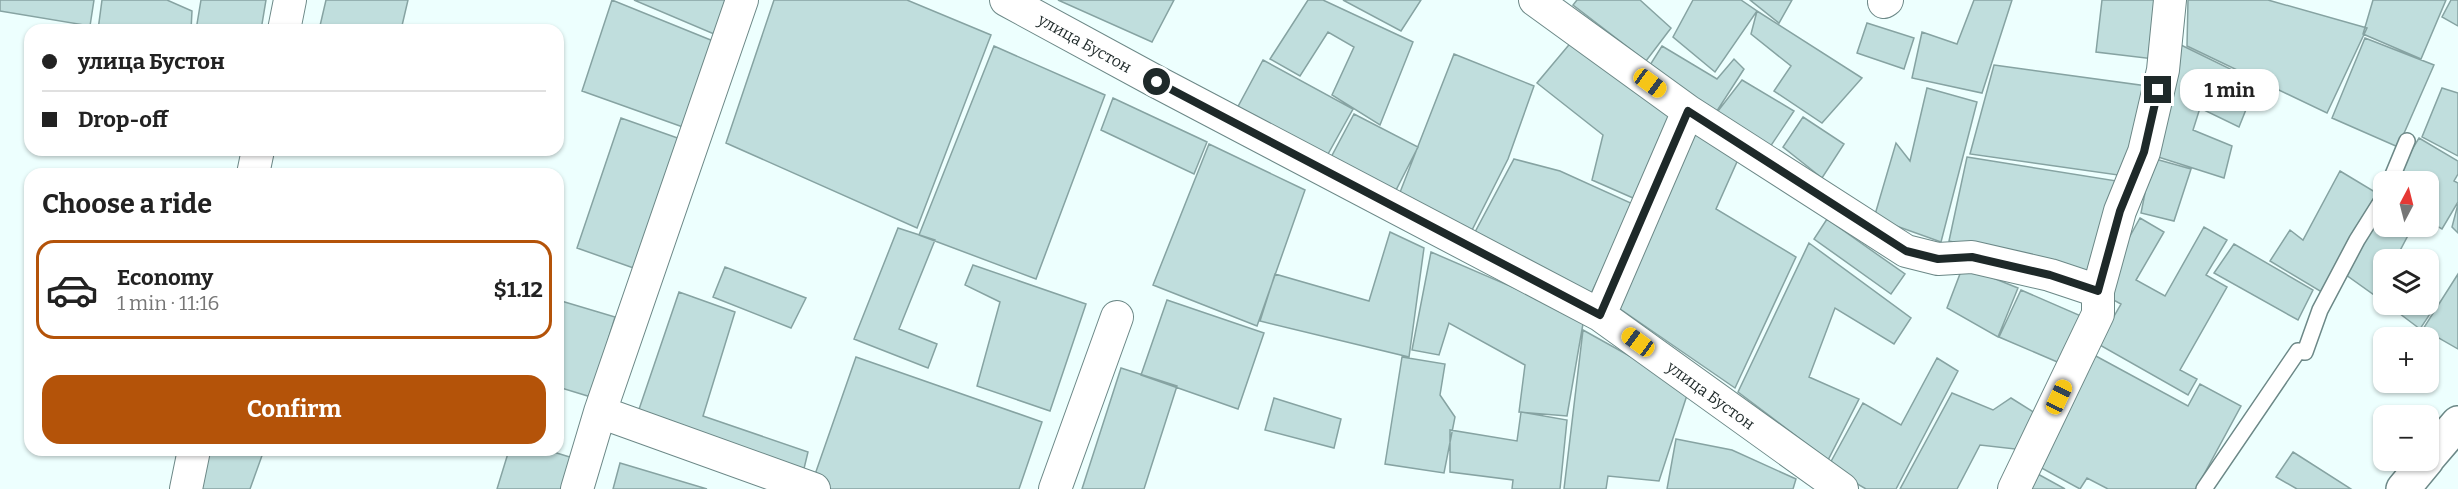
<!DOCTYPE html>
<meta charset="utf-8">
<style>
:root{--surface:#fff;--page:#f2f2f2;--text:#222;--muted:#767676;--line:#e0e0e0;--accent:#b45309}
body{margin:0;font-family:Bitter,serif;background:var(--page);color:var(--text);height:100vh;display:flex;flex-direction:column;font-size:22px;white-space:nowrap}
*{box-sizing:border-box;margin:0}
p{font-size:20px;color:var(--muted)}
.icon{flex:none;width:33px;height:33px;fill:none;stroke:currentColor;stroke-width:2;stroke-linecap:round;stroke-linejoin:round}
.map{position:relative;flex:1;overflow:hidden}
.details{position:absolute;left:24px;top:168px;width:540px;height:288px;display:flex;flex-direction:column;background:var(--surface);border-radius:18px;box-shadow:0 2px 4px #0004}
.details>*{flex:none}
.top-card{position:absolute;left:24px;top:24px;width:540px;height:132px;border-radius:18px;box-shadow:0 2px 4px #0004;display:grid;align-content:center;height:132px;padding:0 18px;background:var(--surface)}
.needle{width:39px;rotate:7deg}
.fabs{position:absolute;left:2373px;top:171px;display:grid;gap:12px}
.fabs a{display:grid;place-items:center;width:66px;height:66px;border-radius:12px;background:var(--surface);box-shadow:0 2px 4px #0004;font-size:30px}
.end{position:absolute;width:27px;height:27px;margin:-14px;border:8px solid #1e2929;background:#fff;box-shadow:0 0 0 3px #fff}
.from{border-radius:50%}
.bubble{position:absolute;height:42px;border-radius:18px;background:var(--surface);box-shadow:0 2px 4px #0004;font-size:20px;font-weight:700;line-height:42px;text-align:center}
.car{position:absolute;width:18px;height:36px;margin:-18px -9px;border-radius:8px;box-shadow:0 0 4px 2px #0007;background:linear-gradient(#f5c518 24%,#345 0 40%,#f5c518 0 76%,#345 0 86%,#f5c518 0)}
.top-card b{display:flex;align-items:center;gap:21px;height:57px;font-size:22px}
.top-card b+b{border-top:2px solid var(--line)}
.top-card i{width:15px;height:15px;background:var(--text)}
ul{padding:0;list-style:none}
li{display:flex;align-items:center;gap:18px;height:99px;margin:0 12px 9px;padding:0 6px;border:3px solid var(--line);border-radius:18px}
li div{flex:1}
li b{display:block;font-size:22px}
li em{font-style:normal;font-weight:700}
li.on{border-color:var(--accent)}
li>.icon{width:54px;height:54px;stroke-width:1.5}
h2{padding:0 18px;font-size:27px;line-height:72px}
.action{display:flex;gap:12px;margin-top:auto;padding:12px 18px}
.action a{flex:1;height:69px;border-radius:18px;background:var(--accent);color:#fff;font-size:24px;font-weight:700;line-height:69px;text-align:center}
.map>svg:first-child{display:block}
</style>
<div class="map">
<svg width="2458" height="489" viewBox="0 0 2458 489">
<rect width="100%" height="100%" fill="#edfffe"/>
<path fill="#c0dedd" stroke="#86a3a2" stroke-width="1.5" d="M0,0H94L90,26L0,11Z
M102,0H167L192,11L191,30H98Z
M201,0H266L261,30H196Z
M326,0H408L401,30H319Z
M612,0L723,45L694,131L582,91Z
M634,0H726L714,34Z
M774,0H907L991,35L917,228L726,143Z
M1058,0H1174L1152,42Z
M1308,0H1323L1413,42L1380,125L1332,95L1354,47L1328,32L1300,76L1270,59Z
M1343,0H1421L1401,31Z
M1577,0H1640L1671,28L1646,61L1573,5Z
M1693,0H1741L1757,11L1715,72L1673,37Z
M1750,0H1792L1779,23Z
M1974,0H2012L1982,93L1912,78L1922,32L1957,44Z
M2102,0H2158L2154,59L2096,52Z
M2188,0H2268L2367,28L2327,113L2187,46Z
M2373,0H2446L2421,59L2363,34Z
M2451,0H2458V26L2442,17Z
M1757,11L1862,78L1822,123L1774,91L1791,66L1751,34Z
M1867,23L1914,38L1904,69L1857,53Z
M2365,38L2434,65L2398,147L2332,118Z
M1573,40L1678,117L1633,198L1592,180L1603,135L1537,83Z
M2181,45L2257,82L2239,127L2200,108L2193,130L2232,146L2224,178L2155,156Z
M994,46L1105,95L1036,279L919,235Z
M1662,46L1717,79L1734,59L1744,69L1715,114L1650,65Z
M1454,54L1534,86L1508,159L1471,232L1397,200Z
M1263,60L1353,109L1323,163L1234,114Z
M1994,65L2147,86L2132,177L1970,154Z
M1742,80L1794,111L1764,156L1711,120Z
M1927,88L1977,102L1941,242L1874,218L1896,143L1910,161Z
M2442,88L2458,93V156L2422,137Z
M1113,98L1207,142L1194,174L1101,130Z
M1354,114L1418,147L1393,196L1328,163Z
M1803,117L1844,144L1822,178L1783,147Z
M621,118L686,141L642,271L577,248Z
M1689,125L1740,155L1716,209L1796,257L1735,388L1610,302Z
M2419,138L2458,161V174L2454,181L2458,183V202L2442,229L2428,221V182H2392Z
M1209,144L1305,190L1257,326L1153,285Z
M1967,157L2123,182L2097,276L1949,241Z
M2152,158L2191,169L2174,221L2141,213Z
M1514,159L1560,171L1633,204L1590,296L1474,234Z
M2340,171L2380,195L2325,294L2270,261L2290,230L2303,240Z
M2384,203V226H2413L2395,260H2384V302L2342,272Z
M2458,204V233L2452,227Z
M2140,218L2164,232L2136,280L2165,296L2204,227L2227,240L2206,275L2227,287L2180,370L2197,379L2188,395L2098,344L2121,304L2099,292Z
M1827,219L1905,274L1891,294L1814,239Z
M898,228L935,240L899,329L937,344L928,368L854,339Z
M1390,232L1424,248L1409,357L1260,321L1275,274L1369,301Z
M1809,243L1911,318L1894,344L1835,308L1809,377L1859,399L1828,460L1738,392Z
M2234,244L2313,290L2298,320L2214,273Z
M1431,252L1584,318L1567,416L1519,412L1525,365L1449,323L1439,355L1412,350Z
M973,265L1086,304L1050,411L977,386L1000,302L965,285Z
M1963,266L2018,288L1998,337L1947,308Z
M725,267L806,298L791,328L713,297Z
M2458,274V349L2423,329Z
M2021,290L2088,319L2062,364L1999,337Z
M679,292L735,312L703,416L808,452L801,481L634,424Z
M558,300L615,317L591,397L558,387Z
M1167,300L1264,333L1238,409L1141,375Z
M2387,304H2428L2434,308L2420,329Z
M1583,330L1689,389L1659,481L1608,476L1606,489H1564Z
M2094,355L2188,406L2200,384L2241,406L2196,489H2108L2087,478L2080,489L2036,465Z
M856,357L1042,422L1019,489H828L812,483Z
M1402,357L1445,364L1440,395L1455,417L1444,473L1385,464Z
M1937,358L1958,371L1896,489H1866L1828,467L1863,403L1901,425Z
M1121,368L1177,386L1144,489H1082Z
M1952,393L1993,410L2011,398L2040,416L2024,450L1980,445L1957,489H1900Z
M1274,398L1341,419L1334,448L1265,430Z
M1521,412L1567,420L1560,489H1512L1513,480L1450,472V430L1517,441Z
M1676,439L1732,450L1796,479L1793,489H1667Z
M201,450H264L250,489H190Z
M509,450H547L573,458L563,489H497Z
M2293,452L2351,489H2297L2276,477Z
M620,463L707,489H613Z
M2036,473L2065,489H2029Z"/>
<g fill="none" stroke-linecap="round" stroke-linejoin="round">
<g stroke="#6c8887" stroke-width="18">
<path id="service" d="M2390,182L2407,141
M2204,489L2298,351L2305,352L2320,310L2357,240L2384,197"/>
</g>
<g stroke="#6c8887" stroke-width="34">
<path id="minor" d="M1006,0L1157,82L1600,315L1842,489
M1535,0L1688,111L1906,251L1938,259L1972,257L2050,275L2098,291
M1884,2L1887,0
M284,30L290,0
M253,174L258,150
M1600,315L1688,111
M600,412L814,489
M186,489L194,450
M577,489L600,412L742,0
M1055,489L1117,317
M2014,489L2098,314V291L2120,211L2144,152L2163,70L2170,0"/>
</g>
<g stroke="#6c8887" stroke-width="36">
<path id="tertiary" d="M2428,458L2458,423
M2403,489L2427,460"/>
</g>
<use href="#service" stroke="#fff" stroke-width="15"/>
<use href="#minor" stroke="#fff" stroke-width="32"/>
<use href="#tertiary" stroke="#fff" stroke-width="33"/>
</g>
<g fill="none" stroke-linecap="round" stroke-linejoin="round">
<path stroke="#1e2929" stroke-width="8" d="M1157,82L1600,315L1688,111L1906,251L1938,259L1972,257L2050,275L2098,291L2120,211L2144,152L2158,90"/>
</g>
<g text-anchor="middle" stroke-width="4.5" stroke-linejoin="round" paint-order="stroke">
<g font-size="16" fill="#1e2929" stroke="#fff">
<text transform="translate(1085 43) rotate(29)" y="6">улица Бустон</text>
<text transform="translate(1711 395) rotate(36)" y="6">улица Бустон</text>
</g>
</g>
</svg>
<div class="fabs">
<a><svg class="needle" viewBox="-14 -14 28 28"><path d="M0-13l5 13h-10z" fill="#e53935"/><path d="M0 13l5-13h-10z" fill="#767676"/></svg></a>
<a><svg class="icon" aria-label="layers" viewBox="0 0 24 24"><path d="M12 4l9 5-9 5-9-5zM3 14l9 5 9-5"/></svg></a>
<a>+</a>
<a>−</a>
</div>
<i class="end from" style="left:1157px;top:82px"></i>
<i class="end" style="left:2158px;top:90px"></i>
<div class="bubble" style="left:2180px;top:69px;width:99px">1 min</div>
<i class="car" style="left:1650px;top:83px;rotate:126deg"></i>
<i class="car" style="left:1638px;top:342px;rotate:306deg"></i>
<i class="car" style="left:2059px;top:397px;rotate:25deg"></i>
<div class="top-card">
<b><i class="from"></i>улица Бустон</b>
<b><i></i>Drop-off</b>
</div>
<section class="details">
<h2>Choose a ride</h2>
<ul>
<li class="on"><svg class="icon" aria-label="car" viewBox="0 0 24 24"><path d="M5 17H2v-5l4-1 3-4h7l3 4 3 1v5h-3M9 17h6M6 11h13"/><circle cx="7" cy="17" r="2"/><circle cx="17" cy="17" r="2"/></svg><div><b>Economy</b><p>1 min · 11:16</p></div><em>$1.12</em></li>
</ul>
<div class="action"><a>Confirm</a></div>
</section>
</div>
